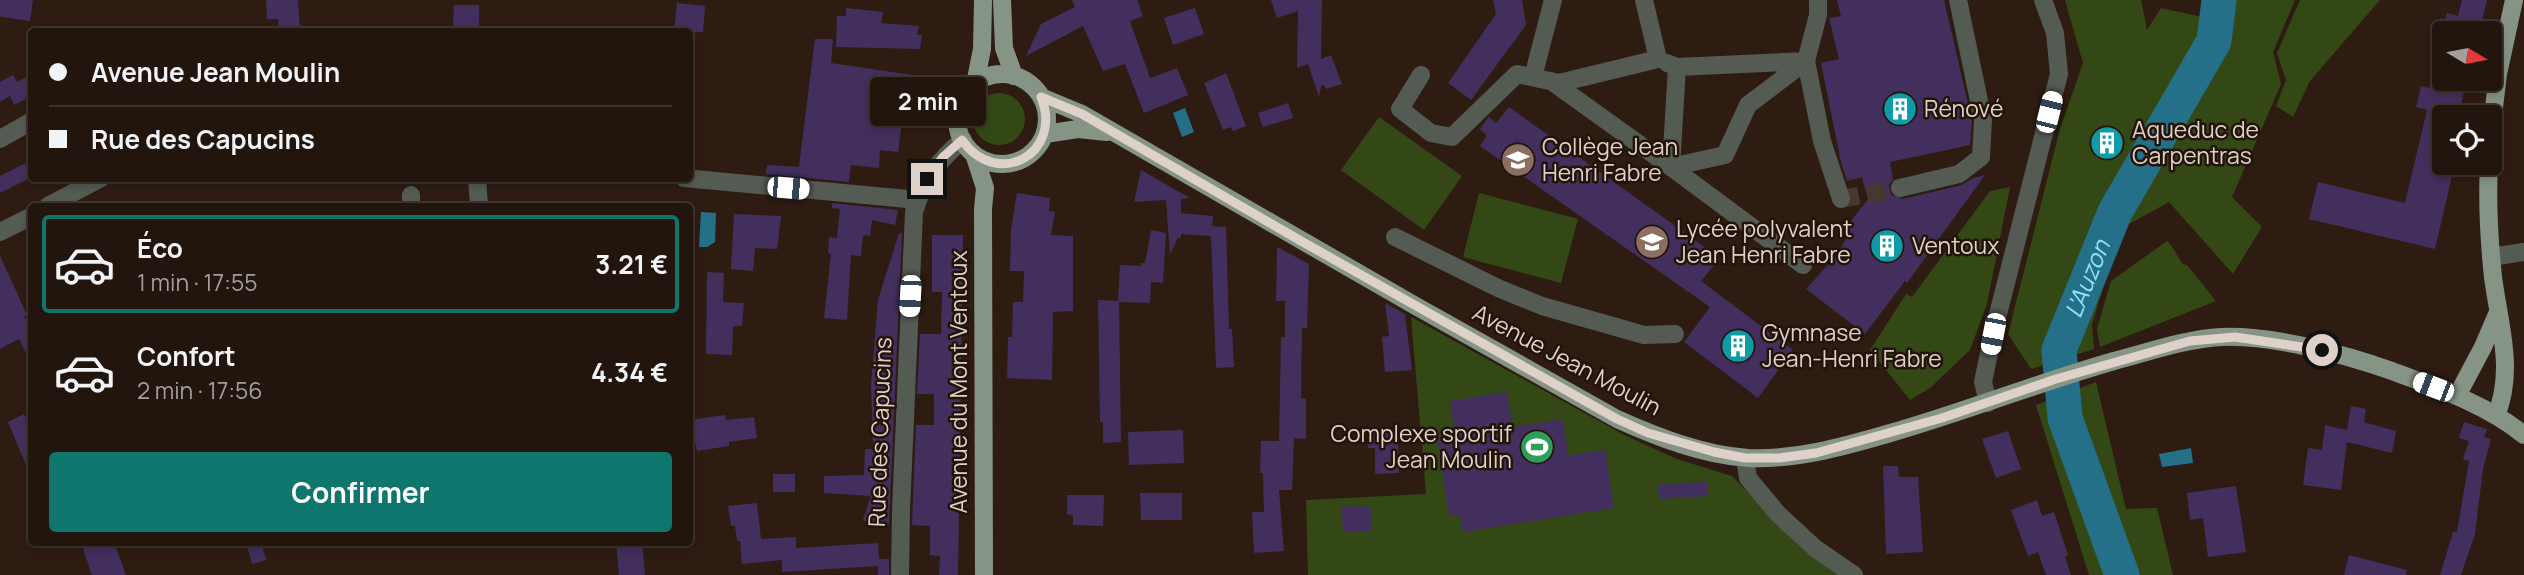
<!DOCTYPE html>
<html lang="fr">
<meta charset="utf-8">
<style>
:root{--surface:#22150e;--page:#2e221c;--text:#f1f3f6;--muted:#a29f9e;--line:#3f342e;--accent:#0f766e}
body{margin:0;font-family:Manrope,sans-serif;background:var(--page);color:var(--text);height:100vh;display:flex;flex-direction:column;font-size:26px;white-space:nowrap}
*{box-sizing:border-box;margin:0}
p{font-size:23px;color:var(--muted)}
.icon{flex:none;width:38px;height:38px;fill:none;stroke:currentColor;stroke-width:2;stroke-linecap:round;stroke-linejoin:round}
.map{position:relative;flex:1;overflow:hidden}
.drawer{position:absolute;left:28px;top:203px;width:665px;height:343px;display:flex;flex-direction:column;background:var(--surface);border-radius:7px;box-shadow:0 4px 10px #0003,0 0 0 2px var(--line)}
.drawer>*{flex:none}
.banner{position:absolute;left:28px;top:28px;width:665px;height:154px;border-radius:7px;box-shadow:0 4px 10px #0003,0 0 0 2px var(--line);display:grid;align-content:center;height:154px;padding:0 21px;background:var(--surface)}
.needle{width:46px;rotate:100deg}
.fabs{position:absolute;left:2432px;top:21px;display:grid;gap:14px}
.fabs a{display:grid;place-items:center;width:70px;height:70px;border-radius:7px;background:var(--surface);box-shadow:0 4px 10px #0003,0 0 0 2px var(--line);font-size:35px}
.end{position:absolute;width:32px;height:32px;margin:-16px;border:9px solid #ddd1ca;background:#111;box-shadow:0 0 0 4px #111}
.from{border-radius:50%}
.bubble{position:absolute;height:49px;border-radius:7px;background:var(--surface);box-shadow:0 4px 10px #0003,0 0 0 2px var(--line);font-size:23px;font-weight:700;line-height:49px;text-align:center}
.car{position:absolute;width:21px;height:42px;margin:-21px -10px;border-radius:9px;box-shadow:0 0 5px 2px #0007;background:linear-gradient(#fff 24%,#345 0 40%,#fff 0 76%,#345 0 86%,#fff 0)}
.banner b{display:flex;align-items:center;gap:24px;height:66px;font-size:26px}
.banner b+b{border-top:2px solid var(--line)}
.banner i{width:18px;height:18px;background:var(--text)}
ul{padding:12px 0 0;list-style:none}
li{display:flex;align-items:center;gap:21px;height:98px;margin:0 14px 10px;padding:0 7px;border:4px solid transparent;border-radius:7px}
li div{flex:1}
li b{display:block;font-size:26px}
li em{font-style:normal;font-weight:700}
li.selected{border-color:var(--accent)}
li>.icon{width:63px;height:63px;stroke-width:1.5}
.primary-button{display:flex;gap:14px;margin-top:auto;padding:14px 21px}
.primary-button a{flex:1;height:80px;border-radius:7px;background:var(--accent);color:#fff;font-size:28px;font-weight:700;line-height:80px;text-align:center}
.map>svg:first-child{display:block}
</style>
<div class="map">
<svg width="2524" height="575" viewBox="0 0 2524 575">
<rect width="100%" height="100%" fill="#2e1c12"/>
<path fill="#334815" d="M2065,0H2141L2147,30L2161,8L2202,17L2204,0H2295L2273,52L2281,84L2232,197L2262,227L2233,274L2169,202L2120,229L2092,325L2094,349L2031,369L2008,334L2060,129L2083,63Z
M2300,0H2380L2310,81L2293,117L2276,106L2286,80L2277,53Z
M973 119a26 26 0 1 1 52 0a26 26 0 1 1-52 0Z
M1379,117L1462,176L1424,230L1341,170Z
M2010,187L1987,304L1970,350L1930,388L1910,400L1870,350L1906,294L1912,297L1990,191Z
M1479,193L1578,219L1561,283L1463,257Z
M2167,241C2174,248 2177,256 2183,264L2187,265L2216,301L2100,347L2097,329L2111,281Z
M1411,317L1626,436L1677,459L1732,476L1803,549L1839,575H1308L1306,500L1426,494Z
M2096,382L2126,509L2157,508L2173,575H2089L2036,405Z"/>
<path fill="#247088" d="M1185,108L1194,132L1182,137L1173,113Z
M701,212L716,213L715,242L707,247H699Z
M2191,448L2193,463L2162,467L2159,454Z"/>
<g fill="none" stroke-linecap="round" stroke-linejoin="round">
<path stroke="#247088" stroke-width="35" id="s1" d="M2122,575L2065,418L2059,350L2115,212L2214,41L2219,0"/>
</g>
<path fill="#422f5d" d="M0,0H33L30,21L2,17L0,15Z
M266,0H298L300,32H279L278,19H267Z
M1072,0H1137L1143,16L1130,21L1150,78L1177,68L1188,95L1144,113L1125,64L1103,71L1083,26L1026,56L1041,24L1075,7Z
M1271,0H1322L1321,59L1331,55L1342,84L1326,89L1324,85L1321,86L1319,97L1308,64L1297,68L1298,11L1277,18Z
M1493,0H1522L1526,25L1471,100L1448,83L1496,14Z
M1837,0H1944L1972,121L1970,145L1890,162L1893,179L1889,185L1891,195L1903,199L1962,185L1973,178L1985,175L1907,283L1905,281L1865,334L1806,289L1836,256L1847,237L1842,233L1868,199L1862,177L1847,181L1841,162L1821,63L1839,59L1829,18L1841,16Z
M2462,0H2487L2479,33H2442L2447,13L2458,16Z
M677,3L705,6L703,32H674Z
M454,5H479V32H453Z
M846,8L883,12L881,23L919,26L917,35H922L920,49L836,47L837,16H846Z
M1195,8L1204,34L1173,45L1164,18Z
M815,39H833L831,63L919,76L916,100L905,98L898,152L880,150L879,168L851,165L849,182L766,174L767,165L799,167Z
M2439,48L2445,49V79H2467L2458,117H2445V163H2455L2435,249L2309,219L2318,182L2405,203L2427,110L2416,107L2421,86L2429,88Z
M1226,73L1246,126L1233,131L1231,127L1223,130L1204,83Z
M32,74V96L14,105L10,96L0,102V82L13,75L17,82Z
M1288,103L1293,118L1263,127L1258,113Z
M1509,107L1720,258L1701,281L1793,350L1758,398L1684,342L1710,307L1480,146L1487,136L1480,129L1487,119L1489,117L1496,123Z
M32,160V177L0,193V176Z
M1141,170L1190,198L1181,199V213L1213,216L1212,226L1226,227L1229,329H1232L1234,367L1216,368L1211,236L1181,234V238H1178L1170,254L1166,200L1134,202Z
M1017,193L1050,198L1049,211L1055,212L1051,235L1073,236V311L1053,312L1052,380L1007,378L1008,337H1012L1013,302H1023L1024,271H1010L1011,229Z
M832,203L898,210L895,225L872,220L870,236L863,235L861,256L851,255L847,320L824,318L831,254L828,253L829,237L837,238L840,209L832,208Z
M734,214L781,216L777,249L755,248L753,271L731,269Z
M1151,230L1166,233L1163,283L1151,282L1150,303L1119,302L1121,442L1103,443V422H1100L1098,300L1118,301L1120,265L1141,266V263H1145Z
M899,233L902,234L889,524H883L881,528L863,520L871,496L824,493V476L864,475L865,449H873L871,384L878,300Z
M932,235H963L958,575H939L940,556L930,555V526L912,525L916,425H934V394H917L920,334H941L942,292H932Z
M1277,247L1309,264L1307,328H1302L1301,398L1306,399V439L1294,438L1292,490H1279L1284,551L1254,553L1252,512H1264L1263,473H1260L1261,441H1279L1281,337H1285V301H1276Z
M0,256L27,315L24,316L32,331V365L19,339L0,349Z
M707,272L724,273L723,302L744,303L742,326H733L732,355L706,354Z
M1385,303L1405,314L1412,370L1385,372L1382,337L1389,336Z
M1507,392L1513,427L1563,419L1568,455L1605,450L1614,508L1463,532L1460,515L1449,516L1437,438L1455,435L1450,401Z
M2351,406L2366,409L2364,422L2396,431L2392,453L2347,442L2341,490L2303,485L2308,448L2322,450L2325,425L2347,430Z
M24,414L32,431L31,477L8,422Z
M725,415L726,420L754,417L757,438L729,442V446L697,451L695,441L690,442V420Z
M2464,422L2487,429L2484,437L2491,439L2483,469L2475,534L2461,575H2440L2453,532H2457L2469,461L2463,459L2469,441L2459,438Z
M1368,428H1391V436H1398L1399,473L1375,474V448H1368Z
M1183,430L1184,463L1129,465L1128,432Z
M2008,431L2021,469L1996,478L1982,439Z
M1883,466H1898L1899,477H1918L1923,552L1886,554Z
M773,474H795V492H773Z
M1707,482V496L1659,499L1658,484Z
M2236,486L2246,552L2208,557L2203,518L2190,520L2187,493Z
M1140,493H1182V520H1141Z
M1067,495H1104L1103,526L1073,525V515L1067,514Z
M2037,500L2042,516L2054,512L2068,555L2065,557L2071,575H2046L2038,552L2028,556L2011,510Z
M757,503L761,539L796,537V548L878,543L879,559H889V575H878V566L782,572V560L742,564L740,541H737L735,526H731L728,506Z
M1341,506L1372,507L1371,531H1343Z
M92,542H114L126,575H92L82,546Z
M246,542H261L266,560L252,564Z
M616,542H642L645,575H619Z
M2349,555L2407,570L2406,575H2344Z"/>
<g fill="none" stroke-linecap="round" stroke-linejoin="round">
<path stroke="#48372e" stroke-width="18" stroke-dasharray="18 9" stroke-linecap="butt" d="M1841,199L1900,188"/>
<path stroke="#535b53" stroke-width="18" d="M1818,0V15L1806,61L1822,141L1841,199
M1667,63L1677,67L1806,61
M1677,67L1671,167L1803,265
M1421,75L1400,109L1431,133L1452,137L1517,74L1559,83L1658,59L1644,0
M1533,77L1553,0
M1551,81L1671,167L1725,155L1748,105L1806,61
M0,139L32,121
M477,178L479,206
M684,178L918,200
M1900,188L1959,174L1981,157L1983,120L1958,0
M48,206L101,178
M411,206V195
M0,232L32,216
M1395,237L1498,288L1542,306L1644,335L1675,334
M2491,257L2524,252
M1988,403L1983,382L1993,334L2059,74L2055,33L2043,0
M1745,458L1748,478L1778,514L1816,549L1854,575
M900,575L901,510L914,212C923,182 938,160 963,140"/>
<path stroke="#859485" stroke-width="18" d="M1002,0L1004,48L1014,76
M957 119a45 45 0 1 1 90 0a45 45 0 1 1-90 0Z
M975,84L982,49L983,0
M1041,97L1082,114L1414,305L1617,419C1657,437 1703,455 1748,458C1796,460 1842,447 1887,434C1964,412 2037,383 2114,361C2149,352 2185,339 2221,337C2272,335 2344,354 2392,371C2437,388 2486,404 2524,435
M1045,134L1078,129L1107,132
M2490,141L2498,74L2514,0
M974,154L985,188L983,209L984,575
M2489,163C2487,201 2489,239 2493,277C2499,324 2515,370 2496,416
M2457,396L2483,347L2498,312"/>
</g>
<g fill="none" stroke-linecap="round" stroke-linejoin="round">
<path stroke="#ddd1ca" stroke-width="9" d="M927,179L943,157L962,140C997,190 1064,154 1041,97L1082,114L1301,241L1617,419L1648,433L1714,452L1745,458H1779L1816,453L1942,418L2056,379L2190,341L2235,337L2322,350"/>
</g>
<defs>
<g id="building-disc" transform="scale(1.75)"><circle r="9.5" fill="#0f9aa8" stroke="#241309"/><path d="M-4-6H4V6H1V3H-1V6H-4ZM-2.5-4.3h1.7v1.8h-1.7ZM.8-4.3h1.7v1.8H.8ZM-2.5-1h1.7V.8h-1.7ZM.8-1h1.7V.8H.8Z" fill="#fff"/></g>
<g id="school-disc" transform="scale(1.75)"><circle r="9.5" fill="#8d6e63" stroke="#241309"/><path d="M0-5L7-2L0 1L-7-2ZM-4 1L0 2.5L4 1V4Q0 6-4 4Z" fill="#fff"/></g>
<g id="stadium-disc" transform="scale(1.75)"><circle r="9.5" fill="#2e9e5b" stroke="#241309"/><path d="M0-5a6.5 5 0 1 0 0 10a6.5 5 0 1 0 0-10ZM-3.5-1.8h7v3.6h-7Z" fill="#fff"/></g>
</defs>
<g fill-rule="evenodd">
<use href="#building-disc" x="1900" y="109"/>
<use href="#building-disc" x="2107" y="143"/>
<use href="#school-disc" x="1518" y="160"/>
<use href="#school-disc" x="1652" y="242"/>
<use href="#building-disc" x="1887" y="246"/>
<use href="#building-disc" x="1738" y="346"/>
<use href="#stadium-disc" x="1537" y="447"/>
</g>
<g text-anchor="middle" stroke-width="5" stroke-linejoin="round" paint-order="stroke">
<g font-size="23" fill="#ddd1ca" stroke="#241309" text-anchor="start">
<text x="1924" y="117">Rénové</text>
<text x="2132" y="138">Aqueduc de<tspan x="2132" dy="26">Carpentras</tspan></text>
<text x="1542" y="155">Collège Jean<tspan x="1542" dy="26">Henri Fabre</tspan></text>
<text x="1676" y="237">Lycée polyvalent<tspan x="1676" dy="26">Jean Henri Fabre</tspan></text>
<text x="1912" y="254">Ventoux</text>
<text x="1762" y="341">Gymnase<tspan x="1762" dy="26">Jean-Henri Fabre</tspan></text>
<text x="1512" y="442" text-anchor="end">Complexe sportif<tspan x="1512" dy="26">Jean Moulin</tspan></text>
</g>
<g font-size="23" fill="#ddd1ca" stroke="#241309">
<text transform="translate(1567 360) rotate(28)" y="8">Avenue Jean Moulin</text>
<text transform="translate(959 382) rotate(-90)" y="8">Avenue du Mont Ventoux</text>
<text transform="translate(880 432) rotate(-88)" y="8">Rue des Capucins</text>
</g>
<g font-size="24" font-style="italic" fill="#8fe1fd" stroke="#241309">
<text dy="8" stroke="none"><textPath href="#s1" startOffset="312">L'Auzon</textPath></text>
</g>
</g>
</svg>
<div class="fabs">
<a><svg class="needle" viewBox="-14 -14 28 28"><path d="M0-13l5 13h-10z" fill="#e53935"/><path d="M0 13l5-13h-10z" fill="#a29f9e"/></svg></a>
<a><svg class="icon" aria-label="locate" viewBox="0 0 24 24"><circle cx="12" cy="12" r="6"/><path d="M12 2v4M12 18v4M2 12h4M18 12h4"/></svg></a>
</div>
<i class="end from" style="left:2322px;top:350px"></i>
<i class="end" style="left:927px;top:179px"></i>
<div class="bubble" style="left:870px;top:77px;width:116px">2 min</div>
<i class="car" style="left:2049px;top:112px;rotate:14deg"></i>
<i class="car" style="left:788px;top:188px;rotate:95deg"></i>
<i class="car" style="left:910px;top:296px;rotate:183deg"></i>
<i class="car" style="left:1993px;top:334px;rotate:191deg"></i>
<i class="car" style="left:2433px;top:387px;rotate:291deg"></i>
<div class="banner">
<b><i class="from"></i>Avenue Jean Moulin</b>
<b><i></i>Rue des Capucins</b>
</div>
<section class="drawer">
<ul>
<li class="selected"><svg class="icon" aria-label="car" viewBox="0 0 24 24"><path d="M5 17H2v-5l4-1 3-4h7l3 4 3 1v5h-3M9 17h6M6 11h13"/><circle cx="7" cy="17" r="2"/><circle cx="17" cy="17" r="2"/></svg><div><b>Éco</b><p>1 min · 17:55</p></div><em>3.21 €</em></li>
<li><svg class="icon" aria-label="car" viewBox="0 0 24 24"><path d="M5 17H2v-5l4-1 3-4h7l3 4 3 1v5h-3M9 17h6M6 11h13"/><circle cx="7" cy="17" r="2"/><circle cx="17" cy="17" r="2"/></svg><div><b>Confort</b><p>2 min · 17:56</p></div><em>4.34 €</em></li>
</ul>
<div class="primary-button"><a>Confirmer</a></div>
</section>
</div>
